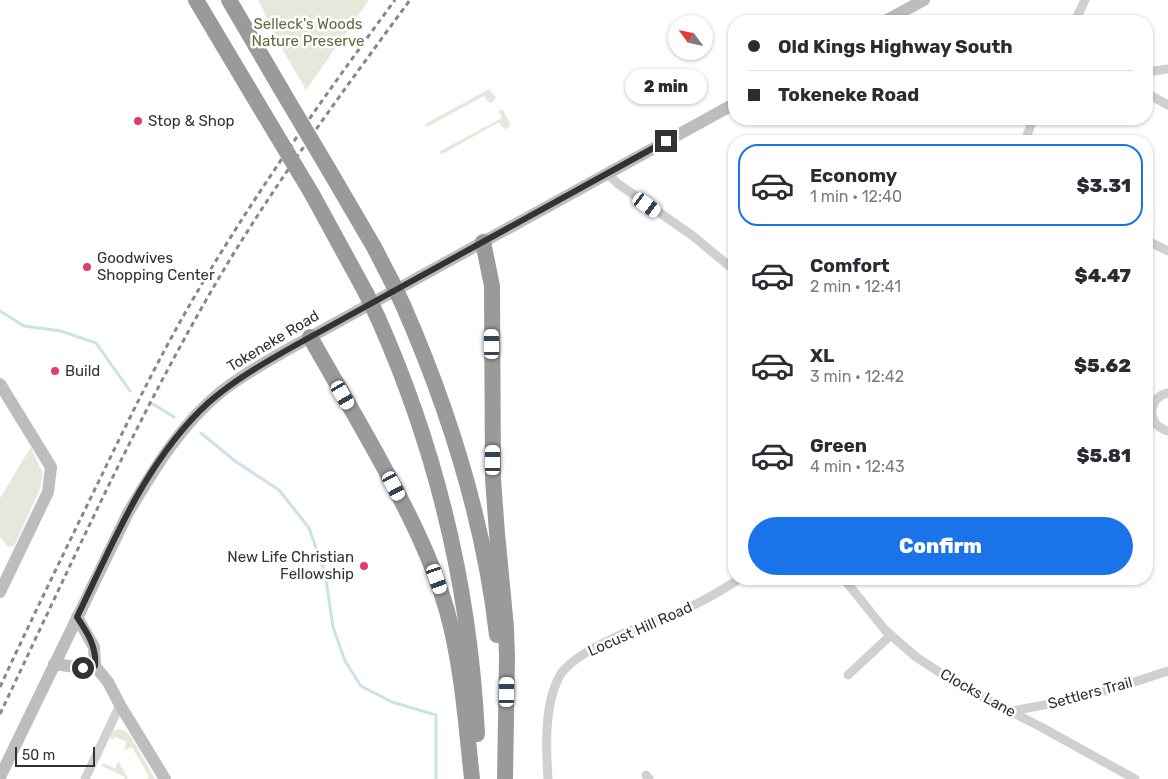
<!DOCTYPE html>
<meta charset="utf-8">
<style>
:root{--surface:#fff;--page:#f7f7f7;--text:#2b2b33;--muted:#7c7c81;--line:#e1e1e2;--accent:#1a73e8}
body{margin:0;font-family:Rubik,sans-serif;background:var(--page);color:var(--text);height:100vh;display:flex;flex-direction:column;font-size:19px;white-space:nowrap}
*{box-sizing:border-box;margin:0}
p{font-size:16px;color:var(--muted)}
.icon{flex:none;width:28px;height:28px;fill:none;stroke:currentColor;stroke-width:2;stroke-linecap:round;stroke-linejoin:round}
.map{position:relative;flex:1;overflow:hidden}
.panel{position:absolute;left:728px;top:135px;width:425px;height:450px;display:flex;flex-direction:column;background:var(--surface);border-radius:20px;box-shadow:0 1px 4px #0004}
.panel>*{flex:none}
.hud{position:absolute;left:728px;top:15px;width:425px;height:110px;border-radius:20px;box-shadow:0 1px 4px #0004;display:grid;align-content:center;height:110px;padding:0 20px;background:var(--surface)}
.needle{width:32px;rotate:303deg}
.buttons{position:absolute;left:668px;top:15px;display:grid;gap:10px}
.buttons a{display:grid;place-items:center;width:45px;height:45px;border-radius:50%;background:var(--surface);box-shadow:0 1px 4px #0004;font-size:25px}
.scale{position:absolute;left:15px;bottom:12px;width:80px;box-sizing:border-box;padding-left:5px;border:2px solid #333;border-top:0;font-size:14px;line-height:18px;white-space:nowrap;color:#333;-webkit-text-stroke:4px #fff;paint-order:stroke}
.end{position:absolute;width:22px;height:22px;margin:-11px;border:6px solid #333;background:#fff;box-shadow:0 0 0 2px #fff}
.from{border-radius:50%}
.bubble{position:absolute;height:35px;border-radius:18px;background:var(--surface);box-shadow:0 1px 4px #0004;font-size:16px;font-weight:800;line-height:35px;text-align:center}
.car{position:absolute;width:15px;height:30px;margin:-15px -8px;border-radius:6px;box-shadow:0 0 4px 1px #0007;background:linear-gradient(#fff 24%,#345 0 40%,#fff 0 76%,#345 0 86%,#fff 0)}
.hud b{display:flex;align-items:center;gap:18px;height:48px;font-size:19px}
.hud b+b{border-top:1px solid var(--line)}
.hud i{width:12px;height:12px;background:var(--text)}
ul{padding:9px 0 0;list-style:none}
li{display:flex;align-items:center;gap:15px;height:82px;margin:0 10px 8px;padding:0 10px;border:2px solid transparent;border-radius:20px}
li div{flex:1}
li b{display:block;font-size:19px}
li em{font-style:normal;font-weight:800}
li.current{border-color:var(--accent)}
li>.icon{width:45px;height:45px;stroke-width:1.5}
.cta{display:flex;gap:10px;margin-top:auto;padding:10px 20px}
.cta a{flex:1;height:58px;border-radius:30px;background:var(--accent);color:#fff;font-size:20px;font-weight:800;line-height:58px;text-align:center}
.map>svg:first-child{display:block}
</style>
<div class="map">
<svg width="1168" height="779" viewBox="0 0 1168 779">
<rect width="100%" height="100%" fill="#fff"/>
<path fill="#e5e9dc" d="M258,0H369L306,90L280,45Z
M489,89L496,97L493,102L489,103L484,96L427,127L425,124Z
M500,110H503L510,123L508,128L504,129L499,122L441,155L440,151L502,118L499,112Z
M31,447L43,474L40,489L14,546L8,547L0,537V498Z
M119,729L127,732L130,735L155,779H146L149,777L132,747L125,750L124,749L127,742L115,737L113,740L110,738L113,731Z
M118,762H119L128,779H124L125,777L102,766L103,763L115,768Z"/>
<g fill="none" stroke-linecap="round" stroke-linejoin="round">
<path stroke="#cae3e9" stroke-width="3" d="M0,311L24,326L61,331L96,343L130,391
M153,404L174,417
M201,433L235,461L279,490L309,528L325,573L333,627L345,661L361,686L392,702L436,715V779"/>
<path stroke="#d0d0d0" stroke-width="9" d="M1075,21L1085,0
M1146,72L1168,69
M1146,93L1168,105
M1025,141L1033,119
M607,173L617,183L693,236L734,270
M1146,240L1168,251
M1168,393C1149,396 1144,424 1168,431
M844,579L885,630L916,657L959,685L1041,727L1135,779
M848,675L891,635
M1012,711L1071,700L1119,687L1168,671
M646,775L649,779
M85,779L120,705
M548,779C546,748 544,706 559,677C574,647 661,620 692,606C709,598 724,589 739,579"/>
<path stroke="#bdbdbd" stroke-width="12" d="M885,21L924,0
M0,384L51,467L48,492L0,592
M77,617L94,647L95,666L108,682L120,705L165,779
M54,664L83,668L95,666
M0,777L128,513C154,469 182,423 222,391C244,374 269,360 294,346L734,104"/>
<path stroke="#9a9a9a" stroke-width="16" d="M196,0L264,114
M229,0L281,89
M329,170L374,247L391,280
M312,194L366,293
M483,242L492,286L493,479L497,533L506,627L507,657L505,779
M403,305C449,410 484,521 497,635
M378,318C437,451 470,589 477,734
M310,337C334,379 358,420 381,462C407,510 432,558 447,611C462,665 466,723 472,779"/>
<path stroke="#888" stroke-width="3" stroke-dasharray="5 4" stroke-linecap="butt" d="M0,687C31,620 63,555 95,489C127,423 159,357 196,294C256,192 325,95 395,0
M0,714C66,575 129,435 205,302C265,196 338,98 410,0"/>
<path stroke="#9a9a9a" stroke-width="16" d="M281,89L329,170
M264,114L312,194
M391,280L403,305
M366,293L378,318"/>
</g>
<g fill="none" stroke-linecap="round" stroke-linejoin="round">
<path stroke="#333" stroke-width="6" d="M83,668L95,666C97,647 87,632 77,617C113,543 146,460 208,403C234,380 264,363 294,346L666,141"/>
</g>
<g fill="#e13e65" stroke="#fff" stroke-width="2">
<circle cx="138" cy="121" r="5"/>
<circle cx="87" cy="267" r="5"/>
<circle cx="55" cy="371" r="5"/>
<circle cx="364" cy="566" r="5"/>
</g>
<g text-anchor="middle" stroke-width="5" stroke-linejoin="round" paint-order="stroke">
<g font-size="15" fill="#5e6e40" stroke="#fff">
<text x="308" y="29">Selleck's Woods<tspan x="308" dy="17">Nature Preserve</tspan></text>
</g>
<g font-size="15" fill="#333" stroke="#fff" text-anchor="start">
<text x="148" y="126">Stop &amp; Shop</text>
<text x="97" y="263">Goodwives<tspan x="97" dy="17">Shopping Center</tspan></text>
<text x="65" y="376">Build</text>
<text x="354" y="562" text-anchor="end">New Life Christian<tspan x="354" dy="17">Fellowship</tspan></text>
</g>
<g font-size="15" fill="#333" stroke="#fff">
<text transform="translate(273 341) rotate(-31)" y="5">Tokeneke Road</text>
<text transform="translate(640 629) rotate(-24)" y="5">Locust Hill Road</text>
<text transform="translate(978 693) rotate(29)" y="5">Clocks Lane</text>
<text transform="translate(1090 693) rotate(-15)" y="5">Settlers Trail</text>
</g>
</g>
</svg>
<div class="buttons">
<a><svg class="needle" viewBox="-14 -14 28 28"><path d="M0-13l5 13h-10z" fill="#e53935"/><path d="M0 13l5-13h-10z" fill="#7c7c81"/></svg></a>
</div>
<div class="scale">50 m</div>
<i class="end from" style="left:83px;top:668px"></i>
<i class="end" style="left:666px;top:141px"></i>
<div class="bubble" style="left:625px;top:69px;width:82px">2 min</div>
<i class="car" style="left:647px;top:205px;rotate:126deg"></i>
<i class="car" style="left:492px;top:344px;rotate:359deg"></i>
<i class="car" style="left:343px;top:395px;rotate:150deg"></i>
<i class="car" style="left:493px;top:460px;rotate:0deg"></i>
<i class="car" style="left:394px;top:486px;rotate:152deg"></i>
<i class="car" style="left:437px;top:579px;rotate:161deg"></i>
<i class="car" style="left:507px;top:692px;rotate:1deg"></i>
<div class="hud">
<b><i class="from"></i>Old Kings Highway South</b>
<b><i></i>Tokeneke Road</b>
</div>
<section class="panel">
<ul>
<li class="current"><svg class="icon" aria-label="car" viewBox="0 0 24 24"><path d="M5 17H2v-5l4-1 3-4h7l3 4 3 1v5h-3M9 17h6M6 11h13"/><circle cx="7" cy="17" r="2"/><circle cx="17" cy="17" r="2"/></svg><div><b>Economy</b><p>1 min · 12:40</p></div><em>$3.31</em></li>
<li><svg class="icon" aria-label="car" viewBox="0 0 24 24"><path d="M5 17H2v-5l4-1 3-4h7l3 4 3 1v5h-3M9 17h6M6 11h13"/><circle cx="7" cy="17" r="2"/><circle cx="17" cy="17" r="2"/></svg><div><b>Comfort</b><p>2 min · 12:41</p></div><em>$4.47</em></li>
<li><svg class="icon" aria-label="car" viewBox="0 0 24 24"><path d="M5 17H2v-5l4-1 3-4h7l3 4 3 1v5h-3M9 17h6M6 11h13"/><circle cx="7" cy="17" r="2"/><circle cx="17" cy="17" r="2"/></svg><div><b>XL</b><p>3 min · 12:42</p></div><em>$5.62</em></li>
<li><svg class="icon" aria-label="car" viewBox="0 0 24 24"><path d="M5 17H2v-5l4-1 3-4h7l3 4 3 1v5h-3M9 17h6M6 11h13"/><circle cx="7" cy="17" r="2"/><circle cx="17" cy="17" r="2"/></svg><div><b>Green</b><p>4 min · 12:43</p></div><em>$5.81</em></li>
</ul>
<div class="cta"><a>Confirm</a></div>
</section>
</div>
